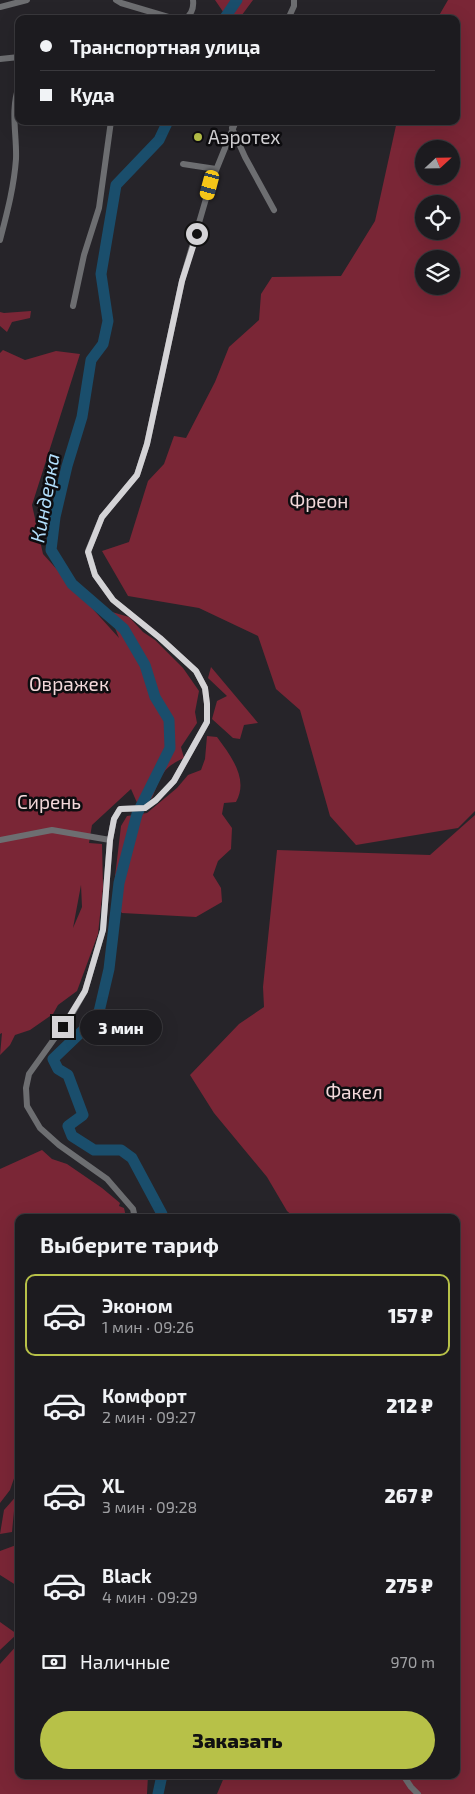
<!DOCTYPE html>
<html lang="ru">
<meta charset="utf-8">
<style>
:root{--surface:#1c1b1f;--page:#29282c;--text:#f1f3f6;--muted:#a0a1a4;--line:#3a393d;--accent:#b7c148}
body{margin:0;font-family:"Exo 2",sans-serif;background:var(--page);color:var(--text);height:100vh;display:flex;flex-direction:column;font-size:19px;white-space:nowrap}
*{box-sizing:border-box;margin:0}
p{font-size:16px;color:var(--muted)}
.icon{flex:none;width:28px;height:28px;fill:none;stroke:currentColor;stroke-width:2;stroke-linecap:round;stroke-linejoin:round}
.map{position:relative;flex:1;overflow:hidden}
.side{position:absolute;left:15px;top:1214px;width:445px;height:565px;display:flex;flex-direction:column;background:var(--surface);border-radius:10px;box-shadow:0 5px 20px #0002,0 0 0 1px var(--line)}
.side>*{flex:none}
.banner{position:absolute;left:15px;top:15px;width:445px;height:110px;border-radius:10px;box-shadow:0 5px 20px #0002,0 0 0 1px var(--line);display:grid;align-content:center;height:110px;padding:0 25px;background:var(--surface)}
.needle{width:32px;rotate:68deg}
.fabs{position:absolute;left:415px;top:140px;display:grid;gap:10px}
.fabs a{display:grid;place-items:center;width:45px;height:45px;border-radius:50%;background:var(--surface);box-shadow:0 5px 20px #0002,0 0 0 1px var(--line);font-size:25px}
.end{position:absolute;width:22px;height:22px;margin:-11px;border:6px solid #d4d3d6;background:#111;box-shadow:0 0 0 2px #111}
.from{border-radius:50%}
.bubble{position:absolute;height:35px;border-radius:18px;background:var(--surface);box-shadow:0 5px 20px #0002,0 0 0 1px var(--line);font-size:16px;font-weight:800;line-height:35px;text-align:center}
.car{position:absolute;width:15px;height:30px;margin:-15px -8px;border-radius:6px;box-shadow:0 0 4px 1px #0007;background:linear-gradient(#f5c518 24%,#345 0 40%,#f5c518 0 76%,#345 0 86%,#f5c518 0)}
.banner b{display:flex;align-items:center;gap:18px;height:48px;font-size:19px}
.banner b+b{border-top:1px solid var(--line)}
.banner i{width:12px;height:12px;background:var(--text)}
ul{padding:0;list-style:none}
li{display:flex;align-items:center;gap:15px;height:82px;margin:0 10px 8px;padding:0 15px;border:2px solid transparent;border-radius:10px}
li div{flex:1}
li b{display:block;font-size:19px}
li em{font-style:normal;font-weight:800}
li.selected{border-color:var(--accent)}
li>.icon{width:45px;height:45px;stroke-width:1.5}
h2{padding:0 25px;font-size:22px;line-height:60px}
.pay{display:flex;align-items:center;gap:12px;height:55px;padding:0 25px;font-size:19px}
.pay p{margin-inline-start:auto}
.action{display:flex;gap:10px;margin-top:auto;padding:10px 25px}
.action a{flex:1;height:58px;border-radius:30px;background:var(--accent);color:#111;font-size:20px;font-weight:800;line-height:58px;text-align:center}
.map>svg:first-child{display:block}
</style>
<div class="map">
<svg width="475" height="1794" viewBox="0 0 475 1794">
<rect width="100%" height="100%" fill="#262429"/>
<path fill="#7a2636" fill-rule="evenodd" d="M215,0H253L239,19H228Z
M448,0H475V811L458,828L356,845L330,816L300,710L276,689L258,636L199,608L128,596L102,551L129,542L148,481L164,464L174,436L186,438L215,382L229,347L259,320L261,294L272,277L341,276L375,221L397,121H456V19H437ZM424,149H451V176H424ZM424,204H451V231H424ZM424,259H451V286H424Z
M31,311L30,318L12,322L7,332L0,326V312L4,313Z
M3,350L25,360L56,351L80,354L32,505L43,554L119,638L115,628L112,612L129,617L143,632L155,640L183,668L199,691L195,712L197,723L181,747L184,758C161,768 161,777 152,798L138,805L131,789L92,825L89,843L102,844L103,887L98,934L77,991L58,1005L53,1014L30,1030L15,1035L10,1045L0,1055L2,1033L0,1034V353ZM81,885L82,907L73,928Z
M211,667L258,723L244,725L240,739L233,738L212,719L217,701L227,696L208,678Z
M207,736L217,737C231,756 249,779 236,802L224,803L222,814L232,828L231,849L218,861L213,875L221,888L222,902L196,917L122,913L112,902L121,826L127,816L147,813L177,788L188,775L201,770L205,759Z
M475,815V1794H217L225,1775H456V1218L294,1217L287,1211L267,1177L214,1113L190,1075L239,1024L264,1007L263,987L277,850L430,855Z
M42,1150L52,1159L67,1164L102,1188L120,1203L119,1206L124,1208L126,1217L19,1218V1464L10,1490L0,1503V1169Z
M19,1493V1502L14,1511L12,1532L0,1534L4,1510Z
M19,1544V1587L0,1575V1551Z
M0,1622L17,1634L0,1650Z
M19,1643V1775H148L147,1794H0V1664Z"/>
<g fill="none" stroke-linecap="round" stroke-linejoin="round">
<path stroke="#1a4e6c" stroke-width="11" d="M224,19L237,0
M162,1218V1214L132,1158L121,1150H94L72,1136L68,1126L83,1115L68,1075L58,1069L53,1059L98,1016L109,969L119,883L137,814L170,748L169,720L155,697L145,665L124,629L72,584L51,550L55,517L67,466L82,417L91,360L103,344L108,321L101,274L116,185L159,140L168,121
M158,1794L162,1775"/>
<path stroke="#6d6e71" stroke-width="6" d="M116,0L121,3L175,19
M0,7L27,0
M185,19C192,14 194,8 193,0
M288,19L294,6V0
M0,59L19,57
M232,128L245,157L274,210
M183,164L216,169
M0,240C7,213 14,187 16,159C17,135 10,110 19,86
M73,306L84,255L99,208L111,121
M0,840L52,830L110,840
M135,1218L133,1209L107,1179L59,1145L40,1128L27,1106L26,1088L29,1074L72,1014L85,991L103,930L110,840L114,819L120,809L145,808L156,800L174,781L207,722V704L205,688L196,671L160,638L113,600L95,575L88,551L102,517L137,475L147,444L182,281L210,185L236,121
M403,1775L411,1787L418,1794"/>
</g>
<g fill="none" stroke-linecap="round" stroke-linejoin="round">
<path stroke="#d4d3d6" stroke-width="6" d="M63,1027L85,991L103,930L110,840L114,819L120,809L145,808L156,800L174,781L207,722V704L205,688L196,671L160,638L113,600L95,575L88,552L102,517L137,475L147,444L182,281L197,234"/>
</g>
<circle fill="#b7c148" stroke="#0e0d10" stroke-width="2" cx="198" cy="137" r="5"/>
<g text-anchor="middle" stroke-width="5" stroke-linejoin="round" paint-order="stroke">
<g font-size="19" fill="#d4d3d6" stroke="#0e0d10" text-anchor="start">
<text x="208" y="144">Аэротех</text>
</g>
<g font-size="19" fill="#f3d8da" stroke="#0e0d10">
<text x="319" y="508">Фреон</text>
<text x="69" y="691">Овражек</text>
<text x="49" y="809">Сирень</text>
<text x="354" y="1099">Факел</text>
</g>
<g font-size="20" font-style="italic" fill="#b2defb" stroke="#0e0d10">
<text transform="translate(45 498) rotate(-80)" y="7">Киндерка</text>
</g>
</g>
</svg>
<div class="fabs">
<a><svg class="needle" viewBox="-14 -14 28 28"><path d="M0-13l5 13h-10z" fill="#e53935"/><path d="M0 13l5-13h-10z" fill="#a0a1a4"/></svg></a>
<a><svg class="icon" aria-label="locate" viewBox="0 0 24 24"><circle cx="12" cy="12" r="6"/><path d="M12 2v4M12 18v4M2 12h4M18 12h4"/></svg></a>
<a><svg class="icon" aria-label="layers" viewBox="0 0 24 24"><path d="M12 4l9 5-9 5-9-5zM3 14l9 5 9-5"/></svg></a>
</div>
<i class="end from" style="left:197px;top:234px"></i>
<i class="end" style="left:63px;top:1027px"></i>
<div class="bubble" style="left:80px;top:1010px;width:82px">3 мин</div>
<i class="car" style="left:210px;top:185px;rotate:195deg"></i>
<div class="banner">
<b><i class="from"></i>Транспортная улица</b>
<b><i></i>Куда</b>
</div>
<section class="side">
<h2>Выберите тариф</h2>
<ul>
<li class="selected"><svg class="icon" aria-label="car" viewBox="0 0 24 24"><path d="M5 17H2v-5l4-1 3-4h7l3 4 3 1v5h-3M9 17h6M6 11h13"/><circle cx="7" cy="17" r="2"/><circle cx="17" cy="17" r="2"/></svg><div><b>Эконом</b><p>1 мин · 09:26</p></div><em>157 ₽</em></li>
<li><svg class="icon" aria-label="car" viewBox="0 0 24 24"><path d="M5 17H2v-5l4-1 3-4h7l3 4 3 1v5h-3M9 17h6M6 11h13"/><circle cx="7" cy="17" r="2"/><circle cx="17" cy="17" r="2"/></svg><div><b>Комфорт</b><p>2 мин · 09:27</p></div><em>212 ₽</em></li>
<li><svg class="icon" aria-label="car" viewBox="0 0 24 24"><path d="M5 17H2v-5l4-1 3-4h7l3 4 3 1v5h-3M9 17h6M6 11h13"/><circle cx="7" cy="17" r="2"/><circle cx="17" cy="17" r="2"/></svg><div><b>XL</b><p>3 мин · 09:28</p></div><em>267 ₽</em></li>
<li><svg class="icon" aria-label="car" viewBox="0 0 24 24"><path d="M5 17H2v-5l4-1 3-4h7l3 4 3 1v5h-3M9 17h6M6 11h13"/><circle cx="7" cy="17" r="2"/><circle cx="17" cy="17" r="2"/></svg><div><b>Black</b><p>4 мин · 09:29</p></div><em>275 ₽</em></li>
</ul>
<div class="pay"><svg class="icon" aria-label="cash" viewBox="0 0 24 24"><path d="M3 7h18v10H3z"/><circle cx="12" cy="12" r="2"/></svg>Наличные<p>970 m</p></div>
<div class="action"><a>Заказать</a></div>
</section>
</div>
